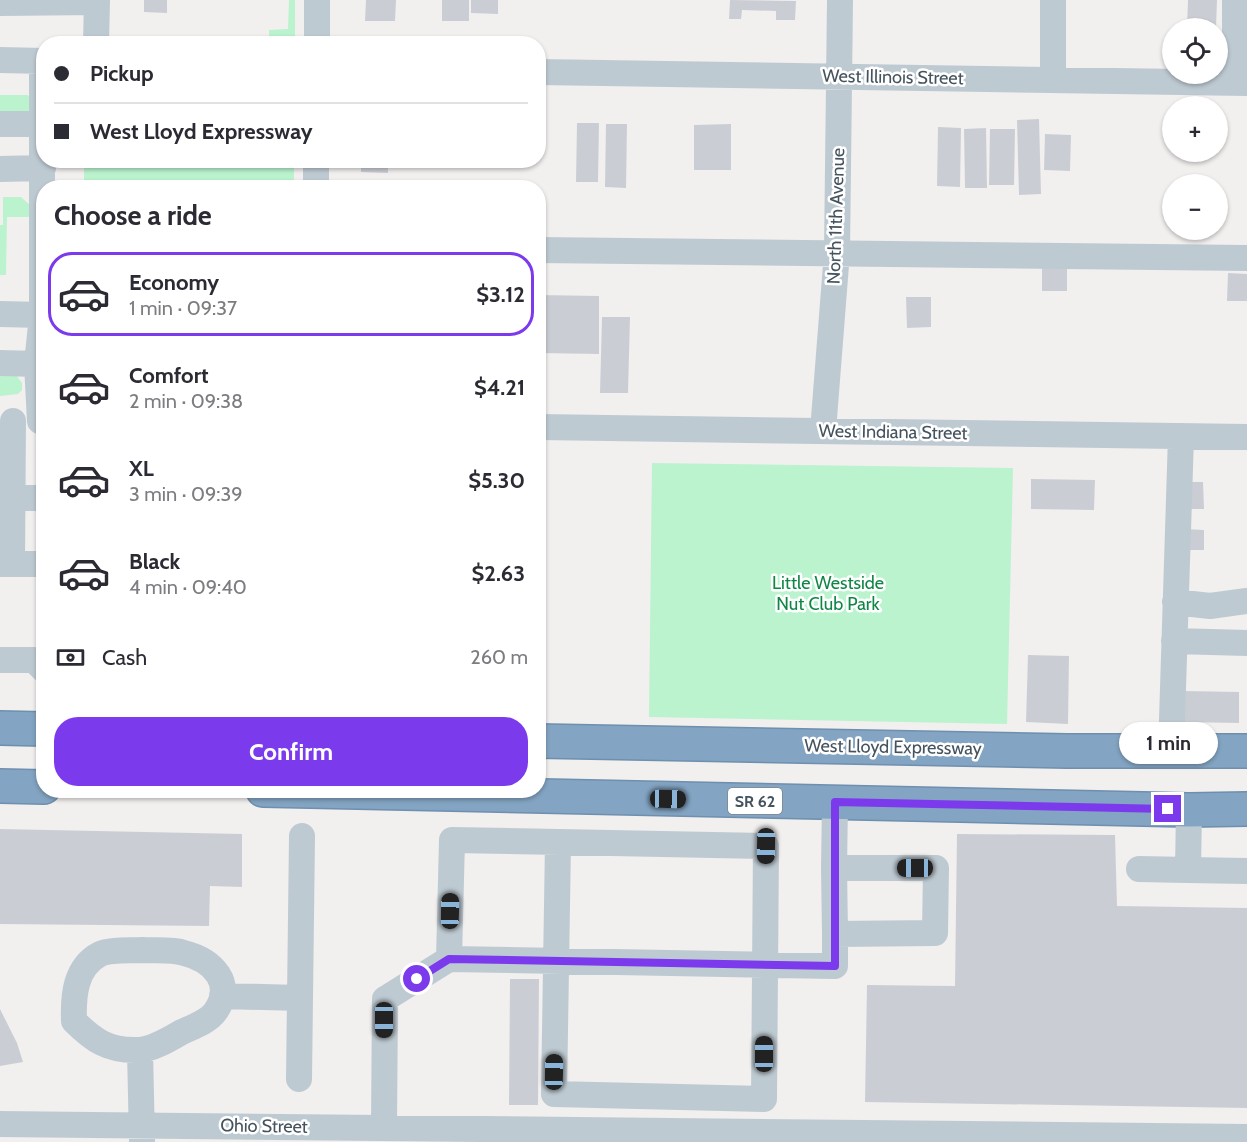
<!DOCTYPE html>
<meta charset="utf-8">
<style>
:root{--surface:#fff;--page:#f2f2f3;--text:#2b2b33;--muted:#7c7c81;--line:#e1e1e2;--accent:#7c3aed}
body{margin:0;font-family:Cabin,sans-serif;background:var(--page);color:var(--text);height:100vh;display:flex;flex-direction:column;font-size:22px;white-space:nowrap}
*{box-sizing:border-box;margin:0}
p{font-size:20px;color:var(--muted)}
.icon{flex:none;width:33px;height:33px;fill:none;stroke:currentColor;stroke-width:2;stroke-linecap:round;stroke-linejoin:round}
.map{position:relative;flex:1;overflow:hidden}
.side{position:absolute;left:36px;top:180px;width:510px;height:618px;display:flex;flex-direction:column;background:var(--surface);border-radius:24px;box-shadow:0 2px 4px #0004}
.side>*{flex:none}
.top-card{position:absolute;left:36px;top:36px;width:510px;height:132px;border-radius:24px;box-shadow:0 2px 4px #0004;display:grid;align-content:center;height:132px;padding:0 18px;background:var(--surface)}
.fabs{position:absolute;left:1162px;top:18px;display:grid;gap:12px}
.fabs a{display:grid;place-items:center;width:66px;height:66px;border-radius:50%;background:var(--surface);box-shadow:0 2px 4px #0004;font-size:30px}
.end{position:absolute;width:27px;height:27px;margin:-14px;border:8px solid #7c3aed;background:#fff;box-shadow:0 0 0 3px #fff}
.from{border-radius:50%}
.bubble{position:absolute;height:42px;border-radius:21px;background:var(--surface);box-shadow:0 2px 4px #0004;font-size:20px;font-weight:700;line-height:42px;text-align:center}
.car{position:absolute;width:18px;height:36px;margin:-18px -9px;border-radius:8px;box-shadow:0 0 4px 2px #0007;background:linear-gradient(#222 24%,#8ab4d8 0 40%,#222 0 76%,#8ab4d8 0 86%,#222 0)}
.top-card b{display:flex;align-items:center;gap:21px;height:57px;font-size:22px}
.top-card b+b{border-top:2px solid var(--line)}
.top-card i{width:15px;height:15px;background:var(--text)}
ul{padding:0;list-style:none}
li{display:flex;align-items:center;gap:18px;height:84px;margin:0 12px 9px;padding:0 6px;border:3px solid transparent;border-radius:24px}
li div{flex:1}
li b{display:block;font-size:22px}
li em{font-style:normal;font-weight:700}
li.on{border-color:var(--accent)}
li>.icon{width:54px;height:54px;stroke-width:1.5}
h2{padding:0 18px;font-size:27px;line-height:72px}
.pay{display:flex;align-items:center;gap:15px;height:66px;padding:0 18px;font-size:22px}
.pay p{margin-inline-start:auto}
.cta{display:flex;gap:12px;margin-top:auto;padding:12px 18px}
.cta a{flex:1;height:69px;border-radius:24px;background:var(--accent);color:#fff;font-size:24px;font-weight:700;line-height:69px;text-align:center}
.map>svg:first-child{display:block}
</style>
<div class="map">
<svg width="1247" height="1142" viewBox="0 0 1247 1142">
<rect width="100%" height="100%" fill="#f2efef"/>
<path fill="#baf3ce" d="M289,0H295V41H269V30L288,29Z
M0,95H28L33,105L29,114L0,116Z
M84,161H294V187H84Z
M3,197H21L32,207L33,214L28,217H7L6,275H0V225H3Z
M0,373L16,375L22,383V390L18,394L0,396Z
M652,463L1013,468L1007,724L649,717Z"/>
<path fill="#caced4" d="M144,0H167V13L144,12Z
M366,0H396L395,21H365Z
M442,0H469V21H442Z
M471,0H498V14L471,13Z
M730,0L796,1L795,20H776V11L742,10L741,19H729Z
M1188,0H1217L1216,28H1187Z
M1039,119L1041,194L1019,195L1017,120Z
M577,123H599L598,182H576Z
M606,124H627L626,188L605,187Z
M731,124V170H694V125Z
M938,127L961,128L960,187L937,186Z
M986,128L987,188H965L964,129Z
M990,129H1015L1014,185H989Z
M1045,134L1071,135L1070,171L1044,170Z
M361,160H388V173L361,172Z
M1042,267H1067V291H1042Z
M1228,273L1247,274V301H1227Z
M538,295L599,296V354L538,353Z
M906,297H931V327L907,328Z
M602,317H630L628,393H600Z
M1031,479L1095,480L1094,510L1031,509Z
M1181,482H1203L1204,509H1181Z
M1184,529L1204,530V550H1184Z
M1028,655L1069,656L1068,724L1026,722Z
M1184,691L1239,692V723L1184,722Z
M0,829L242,834V887L210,886L209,926L0,924Z
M957,834L1115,835L1117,906L1247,908V1108L865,1102L867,985L955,986Z
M510,979H539L538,1105H509Z
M0,1009L17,1043L23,1062L0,1066Z"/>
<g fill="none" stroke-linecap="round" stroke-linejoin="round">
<g stroke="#6e8fae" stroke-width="36">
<path id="highway" d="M0,728L44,729
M538,741L1067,751H1247
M0,786L44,787
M263,790L1189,810L1247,809"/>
</g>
<path stroke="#becad2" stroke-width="26" d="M0,3L97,2
M96,44L97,0
M317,44V0
M0,60L44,61
M538,72L1247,83
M1053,80V0
M1235,83V0
M0,124H42
M0,169L43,168
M316,188V160
M538,250L1247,258
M0,314L42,315
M0,363L37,364
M40,421L37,364L42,315V61
M538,427L1247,437
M823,431L837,252L840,0
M0,497L44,498
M0,564H12L13,421
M12,564H44
M1175,602L1210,606L1247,601
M1174,641L1247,643
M0,660H34L44,670
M1171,751L1181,436
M1189,810L1188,870L1247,871
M834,868L835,802
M1139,869L1188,870
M143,950C156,951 172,949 184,953C212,960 236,983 215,1012C208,1022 190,1028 180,1033C168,1040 151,1050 138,1050C108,1051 93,1040 74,1021C73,996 75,967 100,954C111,949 131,951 143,950Z
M449,959L452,840L766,846L764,1099L554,1094L558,842
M222,996L300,998
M140,1051L142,1140
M299,1079L302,836
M0,1124L1247,1137
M384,1127L385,999L449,959L835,966V934L935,933L936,868H834L835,934"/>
<use href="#highway" stroke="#83a4c2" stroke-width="33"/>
</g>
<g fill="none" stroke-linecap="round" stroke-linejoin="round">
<path stroke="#7c3aed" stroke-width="8" d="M417,979L449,959L835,966V802L1168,809"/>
</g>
<g text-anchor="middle" stroke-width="5" stroke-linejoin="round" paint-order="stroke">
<rect fill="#fff" stroke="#7d878e" stroke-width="1.5" x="728" y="788" width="54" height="26" rx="4.5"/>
<g font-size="16" font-weight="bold" fill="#45535e">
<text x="755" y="807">SR 62</text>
</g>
<g font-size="18" fill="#45535e" stroke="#fff">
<text transform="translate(893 77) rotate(1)" y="6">West Illinois Street</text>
<text transform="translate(836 216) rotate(-88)" y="6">North 11th Avenue</text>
<text transform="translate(893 432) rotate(1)" y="6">West Indiana Street</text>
<text transform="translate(893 747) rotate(1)" y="6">West Lloyd Expressway</text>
<text transform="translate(264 1126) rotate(1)" y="6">Ohio Street</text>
</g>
<g font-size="18" fill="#0f8646" stroke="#fff">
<text x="828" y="589">Little Westside<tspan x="828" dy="21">Nut Club Park</tspan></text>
</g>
</g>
</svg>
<div class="fabs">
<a><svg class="icon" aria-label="locate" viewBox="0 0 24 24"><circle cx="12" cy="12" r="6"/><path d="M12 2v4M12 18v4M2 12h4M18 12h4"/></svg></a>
<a>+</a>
<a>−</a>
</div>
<i class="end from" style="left:417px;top:979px"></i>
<i class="end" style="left:1168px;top:809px"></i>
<div class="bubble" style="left:1119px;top:722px;width:99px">1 min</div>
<i class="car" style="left:668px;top:799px;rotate:91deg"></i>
<i class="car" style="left:766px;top:846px;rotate:181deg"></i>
<i class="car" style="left:915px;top:868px;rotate:270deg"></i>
<i class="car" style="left:450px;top:911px;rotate:1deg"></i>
<i class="car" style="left:384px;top:1020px;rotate:180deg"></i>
<i class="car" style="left:764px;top:1054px;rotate:0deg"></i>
<i class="car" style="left:554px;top:1072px;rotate:1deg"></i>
<div class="top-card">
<b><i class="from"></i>Pickup</b>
<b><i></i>West Lloyd Expressway</b>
</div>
<section class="side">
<h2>Choose a ride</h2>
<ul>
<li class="on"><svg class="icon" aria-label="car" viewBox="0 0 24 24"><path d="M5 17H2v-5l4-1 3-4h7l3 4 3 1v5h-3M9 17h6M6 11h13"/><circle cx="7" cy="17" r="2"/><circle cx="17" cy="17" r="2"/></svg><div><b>Economy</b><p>1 min · 09:37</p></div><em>$3.12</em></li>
<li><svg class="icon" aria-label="car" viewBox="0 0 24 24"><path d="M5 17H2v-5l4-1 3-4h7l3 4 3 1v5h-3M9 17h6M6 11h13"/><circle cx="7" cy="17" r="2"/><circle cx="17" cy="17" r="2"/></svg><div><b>Comfort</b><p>2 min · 09:38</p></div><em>$4.21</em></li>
<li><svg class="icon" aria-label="car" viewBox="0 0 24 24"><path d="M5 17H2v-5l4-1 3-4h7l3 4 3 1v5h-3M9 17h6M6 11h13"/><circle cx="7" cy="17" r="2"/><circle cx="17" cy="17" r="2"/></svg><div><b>XL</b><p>3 min · 09:39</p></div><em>$5.30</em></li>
<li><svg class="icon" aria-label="car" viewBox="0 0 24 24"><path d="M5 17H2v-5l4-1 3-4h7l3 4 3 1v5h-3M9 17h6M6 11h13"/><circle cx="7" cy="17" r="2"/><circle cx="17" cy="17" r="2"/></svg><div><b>Black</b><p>4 min · 09:40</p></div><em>$2.63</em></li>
</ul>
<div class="pay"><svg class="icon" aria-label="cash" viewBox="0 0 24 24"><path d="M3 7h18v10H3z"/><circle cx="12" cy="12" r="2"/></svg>Cash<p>260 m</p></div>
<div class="cta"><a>Confirm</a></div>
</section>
</div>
